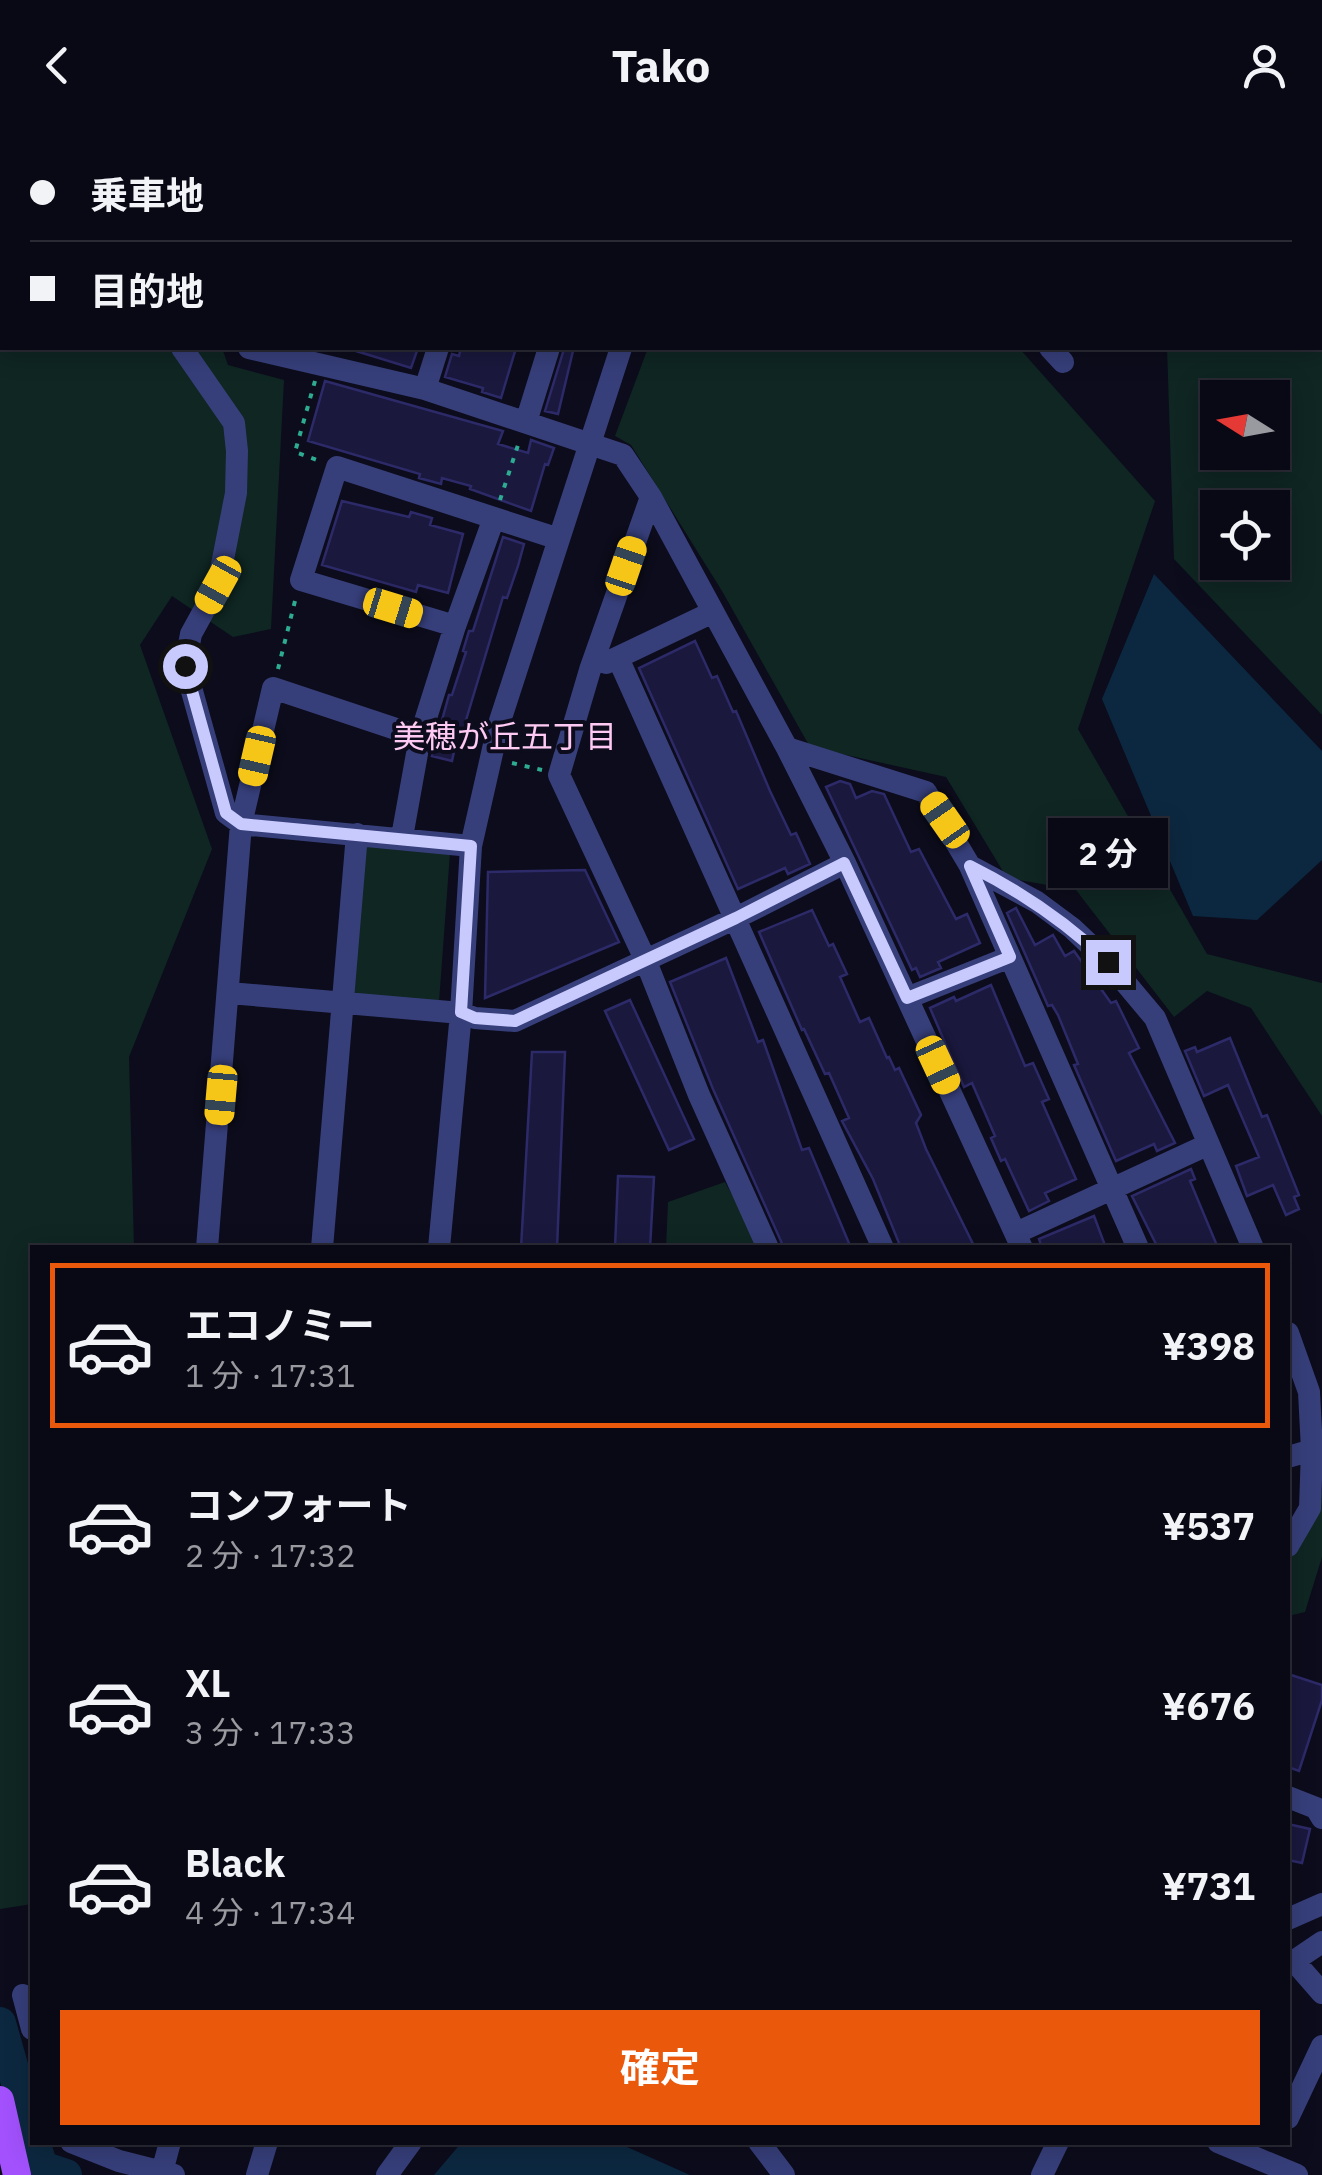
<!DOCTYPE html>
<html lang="ja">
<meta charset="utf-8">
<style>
:root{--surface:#090915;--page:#12121e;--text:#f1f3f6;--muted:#999aa0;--line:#292a34;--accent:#ea580c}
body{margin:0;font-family:"IBM Plex Sans","Noto Sans JP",sans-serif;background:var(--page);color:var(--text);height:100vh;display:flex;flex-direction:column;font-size:38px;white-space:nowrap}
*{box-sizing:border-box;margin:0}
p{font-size:32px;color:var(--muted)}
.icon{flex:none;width:55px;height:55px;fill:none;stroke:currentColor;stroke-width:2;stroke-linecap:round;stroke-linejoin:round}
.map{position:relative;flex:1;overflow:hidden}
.drawer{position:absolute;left:30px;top:1115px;width:1260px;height:900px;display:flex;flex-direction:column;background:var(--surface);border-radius:0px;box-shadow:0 5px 25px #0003,0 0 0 2px var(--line)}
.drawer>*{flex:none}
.guide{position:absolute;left:0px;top:0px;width:1322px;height:220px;box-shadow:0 5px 25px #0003,0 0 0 2px var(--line);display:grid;align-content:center;height:220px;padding:0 30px;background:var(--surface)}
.needle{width:65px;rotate:281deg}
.controls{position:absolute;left:1200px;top:250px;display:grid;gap:20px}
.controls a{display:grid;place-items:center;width:90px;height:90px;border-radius:0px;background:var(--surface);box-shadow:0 5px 25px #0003,0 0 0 2px var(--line);font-size:50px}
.end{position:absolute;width:45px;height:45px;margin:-22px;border:12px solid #c8cafe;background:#111;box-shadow:0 0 0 5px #111}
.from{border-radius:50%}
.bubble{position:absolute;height:70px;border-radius:0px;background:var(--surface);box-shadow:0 5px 25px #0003,0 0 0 2px var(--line);font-size:32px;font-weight:700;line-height:70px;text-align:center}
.car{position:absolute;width:30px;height:60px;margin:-30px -15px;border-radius:12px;box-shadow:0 0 8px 2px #0007;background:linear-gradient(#f5c518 24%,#345 0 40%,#f5c518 0 76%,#345 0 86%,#f5c518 0)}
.guide b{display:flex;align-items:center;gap:35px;height:95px;font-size:38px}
.guide b+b{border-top:2px solid var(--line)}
.guide i{width:25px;height:25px;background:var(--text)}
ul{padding:18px 0 0;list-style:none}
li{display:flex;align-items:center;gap:30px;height:165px;margin:0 20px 15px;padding:0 10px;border:5px solid transparent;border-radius:0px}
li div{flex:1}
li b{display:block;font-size:38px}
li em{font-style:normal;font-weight:700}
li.selected{border-color:var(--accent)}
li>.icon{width:90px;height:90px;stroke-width:1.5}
.cta{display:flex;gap:20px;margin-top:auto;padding:20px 30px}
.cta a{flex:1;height:115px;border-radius:0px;background:var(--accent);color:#fff;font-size:40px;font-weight:700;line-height:115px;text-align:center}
header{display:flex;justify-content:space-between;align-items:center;height:130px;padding:0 30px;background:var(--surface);font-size:45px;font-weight:700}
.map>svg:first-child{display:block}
</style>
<header><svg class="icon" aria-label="back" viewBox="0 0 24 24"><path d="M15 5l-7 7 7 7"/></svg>Tako<svg class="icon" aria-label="person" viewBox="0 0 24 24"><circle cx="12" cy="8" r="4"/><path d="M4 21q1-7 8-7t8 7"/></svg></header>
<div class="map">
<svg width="1322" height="2045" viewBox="0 0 1322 2045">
<rect width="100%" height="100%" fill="#0c0c1c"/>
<path fill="#0f2622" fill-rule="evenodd" d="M0,0L129,2H2V218H222L228,235L284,250L271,499L233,507L172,466L140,515L212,719L129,927L134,1117L32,1118V1774L0,1779Z
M1251,0H1322V585L1174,429L1167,218H1320V2H1251ZM1218,268H1272V322H1218ZM1218,378H1272V432H1218Z
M648,218H1019L1155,371L1078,599L1207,824L1322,853V986L1251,878L1207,861L1174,887L1076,760L1007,748L946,647L810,617L722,461L631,315L615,306Z
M357,713L450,723L439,872L348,866Z
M725,1052L761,1118H666L668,1072Z
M1322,1360V1427L1305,1482L1288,1486V1432L1315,1382Z"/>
<path fill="#0c2840" d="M1154,444L1322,621V730L1257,790L1193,786L1102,569Z
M462,2012L618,2013L690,2045H434Z"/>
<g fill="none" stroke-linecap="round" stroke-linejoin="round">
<path stroke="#0c2840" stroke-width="32" d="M0,1893L32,2006
M34,2012L42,2037L66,2045"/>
</g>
<path fill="#1a183d" stroke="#2d2a69" stroke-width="2.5" d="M356,218H418L411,238L356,221Z
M461,218H516L501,268L482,262L483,258L445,247L452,224L459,226Z
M564,219L573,221L558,284L545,281Z
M325,251L503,301L498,314L528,323L531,310L554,318L548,335L545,334L531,381L470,359L471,356L442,348L441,354L419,348L420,344L308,311Z
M342,371L409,387L411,382L432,388L430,395L463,404L448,463L418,455L416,462L322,435Z
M503,407L524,414L518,436L507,468L503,467L463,600L459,599L452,631L432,626L449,565H452L466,522L463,521L469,501H473Z
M695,511L712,548L717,546L733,582L736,581L770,661L791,705L796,703L810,734L788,744L785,738L738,759L639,538Z
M840,651L850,654L856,668L872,661L884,664L911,722L919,719L956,789L967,784L980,813L938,832L941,838L920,847L916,838L912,840L826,657Z
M585,740L619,812L485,868L488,742Z
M1016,778L1035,815L1053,805L1065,826L1074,821L1111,873L1116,871L1139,918L1129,923L1175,1013L1157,1021L1154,1014L1116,1031L1074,935L1078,934L1058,885L1052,875L1048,876L1007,783Z
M812,780L829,816L833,814L847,844L840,847L860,892L869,888L887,928L889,927L895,940L899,938L921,985L916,993L926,1019L975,1118H901L873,1049L842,991L849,988L829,943L825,944L804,899L802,900L759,802Z
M726,828L758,912L763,910L802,1020L809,1018L851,1118H784L713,959L670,852Z
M991,855L1025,936L1033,933L1049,969L1042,972L1076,1049L1045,1063L1049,1071L1029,1081L1005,1029L1001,1031L991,1008L995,1006L972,953L964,957L930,878L954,867L956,871Z
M630,870L694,1009L669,1020L605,881Z
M1230,908L1262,987L1267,985L1299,1065L1294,1067L1299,1079L1286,1085L1273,1055L1247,1066L1236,1036L1259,1027L1228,955L1204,966L1185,921L1195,917L1197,922Z
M532,922H565L557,1118H521Z
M1191,1039L1195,1049L1190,1051L1218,1118H1158L1132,1066Z
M618,1046L654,1047L650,1118H615Z
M1094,1086L1106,1118H1042L1039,1109Z
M1288,1544L1322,1555V1570L1299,1641L1288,1637Z
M1288,1694L1310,1699L1302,1733L1288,1730Z"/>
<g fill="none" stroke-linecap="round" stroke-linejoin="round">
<path stroke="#2eac91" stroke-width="4" stroke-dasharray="5 8" stroke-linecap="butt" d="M315,251L295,322L320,331
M500,370L519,312
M278,539L295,471
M512,633L542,640"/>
<path stroke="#373f7b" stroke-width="22" d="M97,0V2
M206,0L208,2
M328,0L329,2
M573,0L575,2
M876,0L877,2
M146,2L148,0
M424,2L428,0
M653,2L655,0
M755,2L757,0
M182,218L234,293L237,321L236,363L218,455L191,504L185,536L226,683L241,694L207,1118
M249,218L425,259L623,325L651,367L787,618L845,733L1022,1118
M1050,218L1063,232
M425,259L438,218
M526,292L549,218
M651,367L590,540L559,645L645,829L699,965L768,1118
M455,496L301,450L337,337L559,409
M618,528L883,1118
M606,533L713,482
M787,618L926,662L970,736L1037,772L1072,798L1108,832L1155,888L1253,1118
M402,707L420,607
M471,716L241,694L273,558L420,607L455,496L494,388
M970,736L1138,1118
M229,863L461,883L475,888L515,891L736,788L845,733
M907,868L1010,827
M1016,1103L1207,1015
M322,1118L357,704
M439,1118L461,883L471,716L498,597L621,218
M1288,1203L1309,1262L1312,1320L1310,1378L1288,1416
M1288,1327L1312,1320
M1288,1667L1316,1678L1322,1688
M1288,1789L1322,1774
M1294,1831L1322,1863
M1288,1835L1322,1812
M23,1865L32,1899
M1288,1988L1322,1916
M71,2012L119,2031L174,2045
M759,2012L784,2045
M1218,2012L1297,2045
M162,2042L170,2012
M257,2045L267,2012
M387,2045L411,2012
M1042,2045L1058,2012"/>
<path stroke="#a251fc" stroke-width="28" d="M0,1970L17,2045"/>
</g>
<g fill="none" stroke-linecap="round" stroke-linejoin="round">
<path stroke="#c8cafe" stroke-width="12" d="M185,536L226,683L241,694L471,716L461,882L475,888L515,891L736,788L844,733L907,868L1010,827L970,736C1022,762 1066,792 1108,832"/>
</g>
<g text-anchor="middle" stroke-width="8" stroke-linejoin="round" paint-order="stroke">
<g font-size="32" fill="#fecaf3" stroke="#0c0c1c">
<text x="505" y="618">美穂が丘五丁目</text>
</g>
</g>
</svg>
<div class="controls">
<a><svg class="needle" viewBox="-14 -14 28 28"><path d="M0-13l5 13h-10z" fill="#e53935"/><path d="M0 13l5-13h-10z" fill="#999aa0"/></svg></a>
<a><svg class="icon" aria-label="locate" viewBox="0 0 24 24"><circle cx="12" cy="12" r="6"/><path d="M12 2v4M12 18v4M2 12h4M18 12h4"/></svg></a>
</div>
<i class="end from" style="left:185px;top:536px"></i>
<i class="end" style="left:1108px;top:832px"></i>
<div class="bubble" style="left:1048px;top:688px;width:120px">2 分</div>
<i class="car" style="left:626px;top:436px;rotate:19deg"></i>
<i class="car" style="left:218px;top:455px;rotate:209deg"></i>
<i class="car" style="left:393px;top:478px;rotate:107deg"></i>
<i class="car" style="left:257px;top:626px;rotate:193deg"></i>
<i class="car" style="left:945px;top:690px;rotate:325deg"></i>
<i class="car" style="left:938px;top:935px;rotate:155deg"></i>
<i class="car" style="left:221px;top:965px;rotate:185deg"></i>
<div class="guide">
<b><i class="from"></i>乗車地</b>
<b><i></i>目的地</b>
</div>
<section class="drawer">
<ul>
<li class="selected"><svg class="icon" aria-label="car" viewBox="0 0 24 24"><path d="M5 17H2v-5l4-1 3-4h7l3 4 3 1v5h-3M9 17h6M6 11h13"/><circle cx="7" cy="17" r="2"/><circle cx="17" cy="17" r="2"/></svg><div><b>エコノミー</b><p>1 分 · 17:31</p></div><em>¥398</em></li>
<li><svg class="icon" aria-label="car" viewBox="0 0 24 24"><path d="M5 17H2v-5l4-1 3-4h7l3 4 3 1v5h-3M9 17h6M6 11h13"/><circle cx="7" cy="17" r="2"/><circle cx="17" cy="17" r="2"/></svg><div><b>コンフォート</b><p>2 分 · 17:32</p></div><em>¥537</em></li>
<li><svg class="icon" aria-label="car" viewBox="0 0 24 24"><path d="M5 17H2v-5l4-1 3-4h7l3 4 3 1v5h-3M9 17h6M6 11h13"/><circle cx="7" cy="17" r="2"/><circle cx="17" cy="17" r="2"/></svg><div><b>XL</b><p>3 分 · 17:33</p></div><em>¥676</em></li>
<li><svg class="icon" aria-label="car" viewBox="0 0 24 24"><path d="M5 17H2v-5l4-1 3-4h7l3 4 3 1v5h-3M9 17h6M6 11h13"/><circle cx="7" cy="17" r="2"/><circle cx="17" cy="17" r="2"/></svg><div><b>Black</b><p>4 分 · 17:34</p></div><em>¥731</em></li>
</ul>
<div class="cta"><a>確定</a></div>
</section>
</div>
